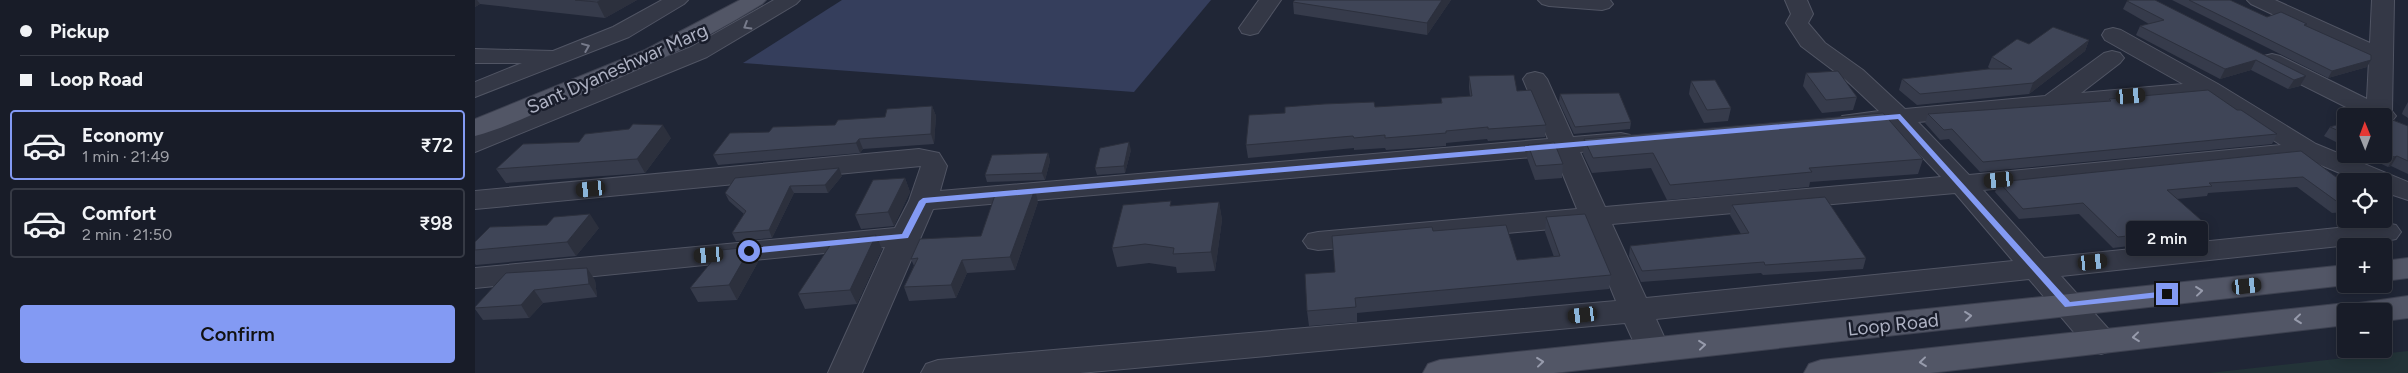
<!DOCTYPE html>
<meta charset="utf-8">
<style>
:root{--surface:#181c28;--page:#212530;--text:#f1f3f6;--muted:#9fa1a8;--line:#363a45;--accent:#839af3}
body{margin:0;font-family:Figtree,sans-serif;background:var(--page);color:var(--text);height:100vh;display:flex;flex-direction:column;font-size:19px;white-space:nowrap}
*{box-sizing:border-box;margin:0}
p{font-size:16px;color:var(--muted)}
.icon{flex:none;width:28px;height:28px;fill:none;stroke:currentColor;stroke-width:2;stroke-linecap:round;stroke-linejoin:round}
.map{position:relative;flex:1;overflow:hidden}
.drawer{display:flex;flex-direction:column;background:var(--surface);width:475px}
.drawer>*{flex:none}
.banner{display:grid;align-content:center;height:110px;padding:0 20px;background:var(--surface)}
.needle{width:32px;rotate:359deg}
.fabs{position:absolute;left:1862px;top:108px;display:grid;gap:10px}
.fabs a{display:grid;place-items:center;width:55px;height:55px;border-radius:5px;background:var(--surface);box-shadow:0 2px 12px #0003,0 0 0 1px var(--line);font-size:25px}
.end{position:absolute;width:22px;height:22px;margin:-11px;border:6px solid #839af3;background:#111;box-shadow:0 0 0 2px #111}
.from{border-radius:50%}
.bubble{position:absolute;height:35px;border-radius:5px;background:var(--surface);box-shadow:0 2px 12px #0003,0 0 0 1px var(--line);font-size:16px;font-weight:600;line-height:35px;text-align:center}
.car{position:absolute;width:15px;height:30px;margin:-15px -8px;border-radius:6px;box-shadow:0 0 4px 1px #0007;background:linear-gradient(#222 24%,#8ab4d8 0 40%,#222 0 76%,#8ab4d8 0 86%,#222 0)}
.banner b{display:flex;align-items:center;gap:18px;height:48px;font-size:19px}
.banner b+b{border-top:1px solid var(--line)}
.banner i{width:12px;height:12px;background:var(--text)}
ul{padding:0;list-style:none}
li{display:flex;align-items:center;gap:15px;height:70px;margin:0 10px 8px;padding:0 10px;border:2px solid var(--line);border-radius:5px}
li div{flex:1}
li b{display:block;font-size:19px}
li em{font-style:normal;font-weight:600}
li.selected{border-color:var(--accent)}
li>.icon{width:45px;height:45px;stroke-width:1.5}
.cta{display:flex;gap:10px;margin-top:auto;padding:10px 20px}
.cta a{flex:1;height:58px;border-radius:5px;background:var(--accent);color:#111;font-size:20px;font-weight:600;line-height:58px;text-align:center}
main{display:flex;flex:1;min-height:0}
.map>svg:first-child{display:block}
</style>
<main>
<section class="drawer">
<div class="banner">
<b><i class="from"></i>Pickup</b>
<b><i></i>Loop Road</b>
</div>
<ul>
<li class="selected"><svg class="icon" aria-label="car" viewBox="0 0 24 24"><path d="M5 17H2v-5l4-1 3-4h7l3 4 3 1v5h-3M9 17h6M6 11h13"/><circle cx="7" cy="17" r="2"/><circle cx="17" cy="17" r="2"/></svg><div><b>Economy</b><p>1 min · 21:49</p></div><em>₹72</em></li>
<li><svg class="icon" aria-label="car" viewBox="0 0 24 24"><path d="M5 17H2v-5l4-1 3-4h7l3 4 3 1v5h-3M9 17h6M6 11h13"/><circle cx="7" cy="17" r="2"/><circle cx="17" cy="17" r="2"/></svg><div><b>Comfort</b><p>2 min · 21:50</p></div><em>₹98</em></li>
</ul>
<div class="cta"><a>Confirm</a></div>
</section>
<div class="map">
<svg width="1933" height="373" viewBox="0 0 1933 373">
<rect width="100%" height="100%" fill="#202636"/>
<path fill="#233338" d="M1933,351V373H1734Z"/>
<path fill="#353e5c" d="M367,0H736L659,92L268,63Z"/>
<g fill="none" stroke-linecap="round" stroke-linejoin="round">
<g stroke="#515564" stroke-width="2">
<path id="minor" d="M187,0H213L209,4L154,37L0,97V82L47,63H0V49L78,51L138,27Z
M299,0H325L321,4L232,57L0,152V135L216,47Z
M784,0H806L783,33L775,35L767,33L764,28Z
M1063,0H1135L1138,4L1134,8L1127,10L1074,6L1067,4Z
M1310,0H1332L1338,14L1333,23L1350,43L1388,70L1430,109L1570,96L1629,53L1637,51L1645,53L1649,58L1645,63L1606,93L1708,84L1630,40L1627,35L1630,30L1638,28L1646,30L1743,84L1841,144L1933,182V200L1909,192V181H1884L1829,158L1508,190L1569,258L1911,223L1921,225L1926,232L1921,239L1911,241L1586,276L1638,334L1642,342L1638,350L1626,354L1614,350L1554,279L1181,319L1195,350L1190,358L1178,362L1166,358L1150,323L605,373H446L451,364L463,360L1141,301L1110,226L843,250L833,248L828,241L833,234L843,232L1102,209L1080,155L458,209L387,373H353L410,247L0,288V268L420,228L434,201L446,166L0,209V191L444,149L464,153L472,166L465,191L1073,139L1048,79L1052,74L1060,72L1068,74L1072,79L1098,137L1146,133L1155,135L1159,141L1155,147L1105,152L1130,207L1466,177L1417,125L1376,129L1367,126L1363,121L1367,116L1404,111L1371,80L1326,46L1311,23L1316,14ZM1729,97L1806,145L1494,175L1443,122ZM1480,193L1538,261L1171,298L1137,224Z
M1772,0H1800L1895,43L1897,0H1919L1917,111L1921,116L1917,121L1909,123V116H1889L1789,66L1785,61L1789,56L1797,54L1805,56L1892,99L1894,60L1776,4Z"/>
</g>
<g stroke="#3d4150" stroke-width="2">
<path id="major" d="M265,0H291L287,4C221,45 151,77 78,106C53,116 27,129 0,136V119L170,50Z
M1933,258V278L1909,281V261Z
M1871,265V284H1876L1871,285L1079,373H948L953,364L965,360Z
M1933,296V318L1909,321V311H1871V325L1455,373H1329L1334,364L1346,360L1871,303L1882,306L1884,303Z"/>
</g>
<use href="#minor" fill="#343846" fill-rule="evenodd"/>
<use href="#major" fill="#525666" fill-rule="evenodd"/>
</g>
<path fill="#363b4b" d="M0,0H162L130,18L5,4L0,7Z
M820,0H976L952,35L819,14L818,2Z
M1697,0H1755L1792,17L1831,26L1896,60L1892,67L1853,78Z
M1652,1L1831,76L1825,86L1813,89L1776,70L1745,79L1661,35L1665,26L1674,24L1648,9Z
M1614,40L1610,51L1554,94L1442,105L1424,90L1427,79L1515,69L1513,67L1517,57L1554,44Z
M1331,73L1382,97L1378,110L1347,113L1328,86Z
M994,76L1042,91L1071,125L1070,137L1013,141L1012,139L971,143V146L911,150L910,148L879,150V148L773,158L771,145L810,113L966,103V98L995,96L994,88Z
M1216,81L1256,108L1253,121L1229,123L1214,94Z
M1085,94L1156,122L1155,129L1099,134L1084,102Z
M1634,99L1762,110L1802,134L1797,144L1505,172L1474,139L1465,140L1450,123L1453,114L1633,102Z
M1933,102V118L1927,114L1928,111Z
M457,106L461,116L459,144L388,149L385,153L243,165L238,155L294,132L360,125L410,117Z
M1909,116L1933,126V174L1916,166L1913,167L1885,154H1909Z
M1871,122V147L1849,136L1855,127Z
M196,138L170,173L31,183L21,169Z
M1109,139L1448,159L1443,174L1335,182L1334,187L1192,200L1176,168L1117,173L1108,154Z
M1053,145L1088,164L1087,178L1060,180L1052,158Z
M656,150L650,173L622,175L620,168Z
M1826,151L1865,180L1871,181V212L1857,213L1822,187L1733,193L1732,196L1702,199L1734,227L1728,237L1638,248L1604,214L1544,219L1520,192L1524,182Z
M573,153L575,161L570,180L512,182L510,175Z
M367,176L353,193H319L297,238L261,241L257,233L269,214L254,201L250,193Z
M430,178L435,192L419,226L386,229L380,215Z
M563,202L540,270L492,273L481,298L434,301L429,287L439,266L436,259L506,236Z
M744,202L747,220L740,271L702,273L701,267L674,263L642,267L637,248L696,206Z
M1257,205L1391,258L1388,269L1288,275L1286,273L1166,282L1154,256L1155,246L1266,234L1255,215Z
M1071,217L1136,275L1134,289L882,313V322L834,326L832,311L860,272L958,231L1042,260L1079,257L1070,232Z
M124,228L101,256L1,265L0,264V242Z
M401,235L407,249L382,304L330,309L323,294Z
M283,262L262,300L223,302L215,288Z
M31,273L120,280L122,297L68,303L54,318L8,320L0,309V307Z"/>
<path fill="#2c303d" d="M0,0H2L5,4L0,7Z
M126,0H162L130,18L122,2Z
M967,0H976L952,35V23Z
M1614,40L1610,51L1554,94L1558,83Z
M1781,60L1776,70L1745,79L1750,69Z
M1896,60L1892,67L1853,78L1857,71Z
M1831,76L1825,86L1813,89L1819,80Z
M457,106L461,116L459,144L456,134Z
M188,125L196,138L170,173L162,159Z
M384,139L388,149L385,153L381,143Z
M654,142L656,150L650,173L649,166Z
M573,153L575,161L570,180L567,173Z
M1922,156L1916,166L1913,167L1919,157Z
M364,168L367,176L353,193L350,185Z
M430,178L435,192L419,226L413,212Z
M315,186L319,193L297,238L294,230Z
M560,189L563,202L540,270L535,257Z
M744,202L747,220L740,271L736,252Z
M115,214L124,228L101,256L92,242Z
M401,235L407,249L382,304L375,290Z
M276,247L283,262L262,300L254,285Z
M487,260L492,273L481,298L476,285Z
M112,268L120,280L122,297L114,284Z
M59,290L68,303L54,318L46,305Z"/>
<path fill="#3f4557" stroke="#2c303d" d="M100,0H126L122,2Z
M820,0H967L952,23L818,2Z
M1654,0H1680L1831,76L1819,80L1781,60L1750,69L1665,26L1689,20L1652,1Z
M1714,0H1755L1792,17L1806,12L1832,24L1829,25L1896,55V60L1857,71Z
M1578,27L1614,40L1558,83L1445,94L1427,79L1513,69H1537L1517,57L1542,39L1554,44Z
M1363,71L1382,97L1351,100L1331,73Z
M1039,75L1042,91L1056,90L1071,125L1013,129V127L971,131V133L910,138V135L879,138L878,136L771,145L774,115L810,113V107L849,104L899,102L900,107L967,103L966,98L997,96L994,76Z
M1240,80L1256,108L1232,110L1216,81Z
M1733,90L1762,110H1766L1802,134L1508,162L1477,129L1469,130L1453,114L1636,101L1634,99Z
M1144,93L1156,122L1100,127L1085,94Z
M457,106L456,134L384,139L381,143L238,155L255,133L294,132L298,127L360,125L363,120L410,117L412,109Z
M1911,112L1915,119L1933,126V161L1922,156L1919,157L1909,152V116H1895Z
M1408,113L1448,159L1334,168L1337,172L1195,185L1178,153L1118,158L1109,139Z
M1871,122V134L1855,127Z
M158,124L188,125L162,159L21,169L48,144L104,142L110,134L154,129Z
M654,142L649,166L620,168L625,148Z
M1079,142L1088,164L1061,166L1053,145Z
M1826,151L1865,180L1883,178L1888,181H1871V202L1864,203L1828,177L1734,183L1737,186L1692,190L1734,227L1643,237L1608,203L1548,209L1524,182Z
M573,153L567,173L510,175L517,155Z
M364,168L350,185L315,186L294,230L257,233L271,211L250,193L260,178Z
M430,178L413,212L380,215L398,180Z
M560,189L535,257L487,260L476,285L429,287L443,258L436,259L445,239L506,236L521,192Z
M1350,197L1391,258L1290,265L1289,262L1167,271L1155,246L1274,233L1257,205Z
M696,201L695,206L744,202L736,252L698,254L699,248L670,244L637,248L648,205Z
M115,214L92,242L0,250V242L15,227L72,225L79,217Z
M1110,214L1136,275L880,298L881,307L832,311L830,274L860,272L857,236L957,227L958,231L1031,225L1042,260L1085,256L1071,217Z
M401,235L375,290L323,294L358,241Z
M276,247L254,285L215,288L246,250Z
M112,268L114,284L59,290L46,305L0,308V307L31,273Z"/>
<defs><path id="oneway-chevron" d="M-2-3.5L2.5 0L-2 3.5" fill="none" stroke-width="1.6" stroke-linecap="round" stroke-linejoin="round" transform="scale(1.25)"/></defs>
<g stroke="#777b8b">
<use href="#oneway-chevron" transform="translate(272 26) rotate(149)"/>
<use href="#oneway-chevron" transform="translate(111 47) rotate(-22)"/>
</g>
<g stroke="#979bac">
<use href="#oneway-chevron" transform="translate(1724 291) rotate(-6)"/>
<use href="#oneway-chevron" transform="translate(1493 316) rotate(-6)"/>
<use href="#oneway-chevron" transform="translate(1823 319) rotate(174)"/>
<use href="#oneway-chevron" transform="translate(1661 337) rotate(174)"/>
<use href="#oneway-chevron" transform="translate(1227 345) rotate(-6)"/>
<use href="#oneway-chevron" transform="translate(1065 362) rotate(-6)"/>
<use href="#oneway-chevron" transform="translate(1448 362) rotate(174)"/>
</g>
<path fill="#839af3" d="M1425,114L1595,302L1692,291L1696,292V296L1590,307L1423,119L451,203L433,238L274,254L269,251L274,248L427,234L444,201L448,198Z"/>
<g text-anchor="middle" stroke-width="5" stroke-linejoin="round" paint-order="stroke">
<g font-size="19" fill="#aeb2c3" stroke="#191d2b">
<text transform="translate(142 68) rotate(-24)" y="7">Sant Dyaneshwar Marg</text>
<text transform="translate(1418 324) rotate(-6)" y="7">Loop Road</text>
</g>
</g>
</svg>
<div class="fabs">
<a><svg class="needle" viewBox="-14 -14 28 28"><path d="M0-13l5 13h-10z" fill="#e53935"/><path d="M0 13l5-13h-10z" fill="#9fa1a8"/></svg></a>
<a><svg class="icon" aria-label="locate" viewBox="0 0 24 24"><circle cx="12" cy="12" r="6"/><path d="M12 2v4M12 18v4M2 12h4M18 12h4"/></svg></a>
<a>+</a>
<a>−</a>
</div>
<i class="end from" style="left:274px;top:251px"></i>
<i class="end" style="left:1692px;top:294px"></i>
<div class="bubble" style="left:1651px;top:221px;width:82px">2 min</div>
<i class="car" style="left:1656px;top:96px;rotate:85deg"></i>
<i class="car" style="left:1524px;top:180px;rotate:264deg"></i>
<i class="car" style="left:116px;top:189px;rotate:264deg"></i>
<i class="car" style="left:234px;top:255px;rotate:265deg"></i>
<i class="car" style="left:1618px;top:262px;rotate:84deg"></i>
<i class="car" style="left:1772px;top:286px;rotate:84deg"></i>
<i class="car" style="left:1108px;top:315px;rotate:263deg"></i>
</div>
</main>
